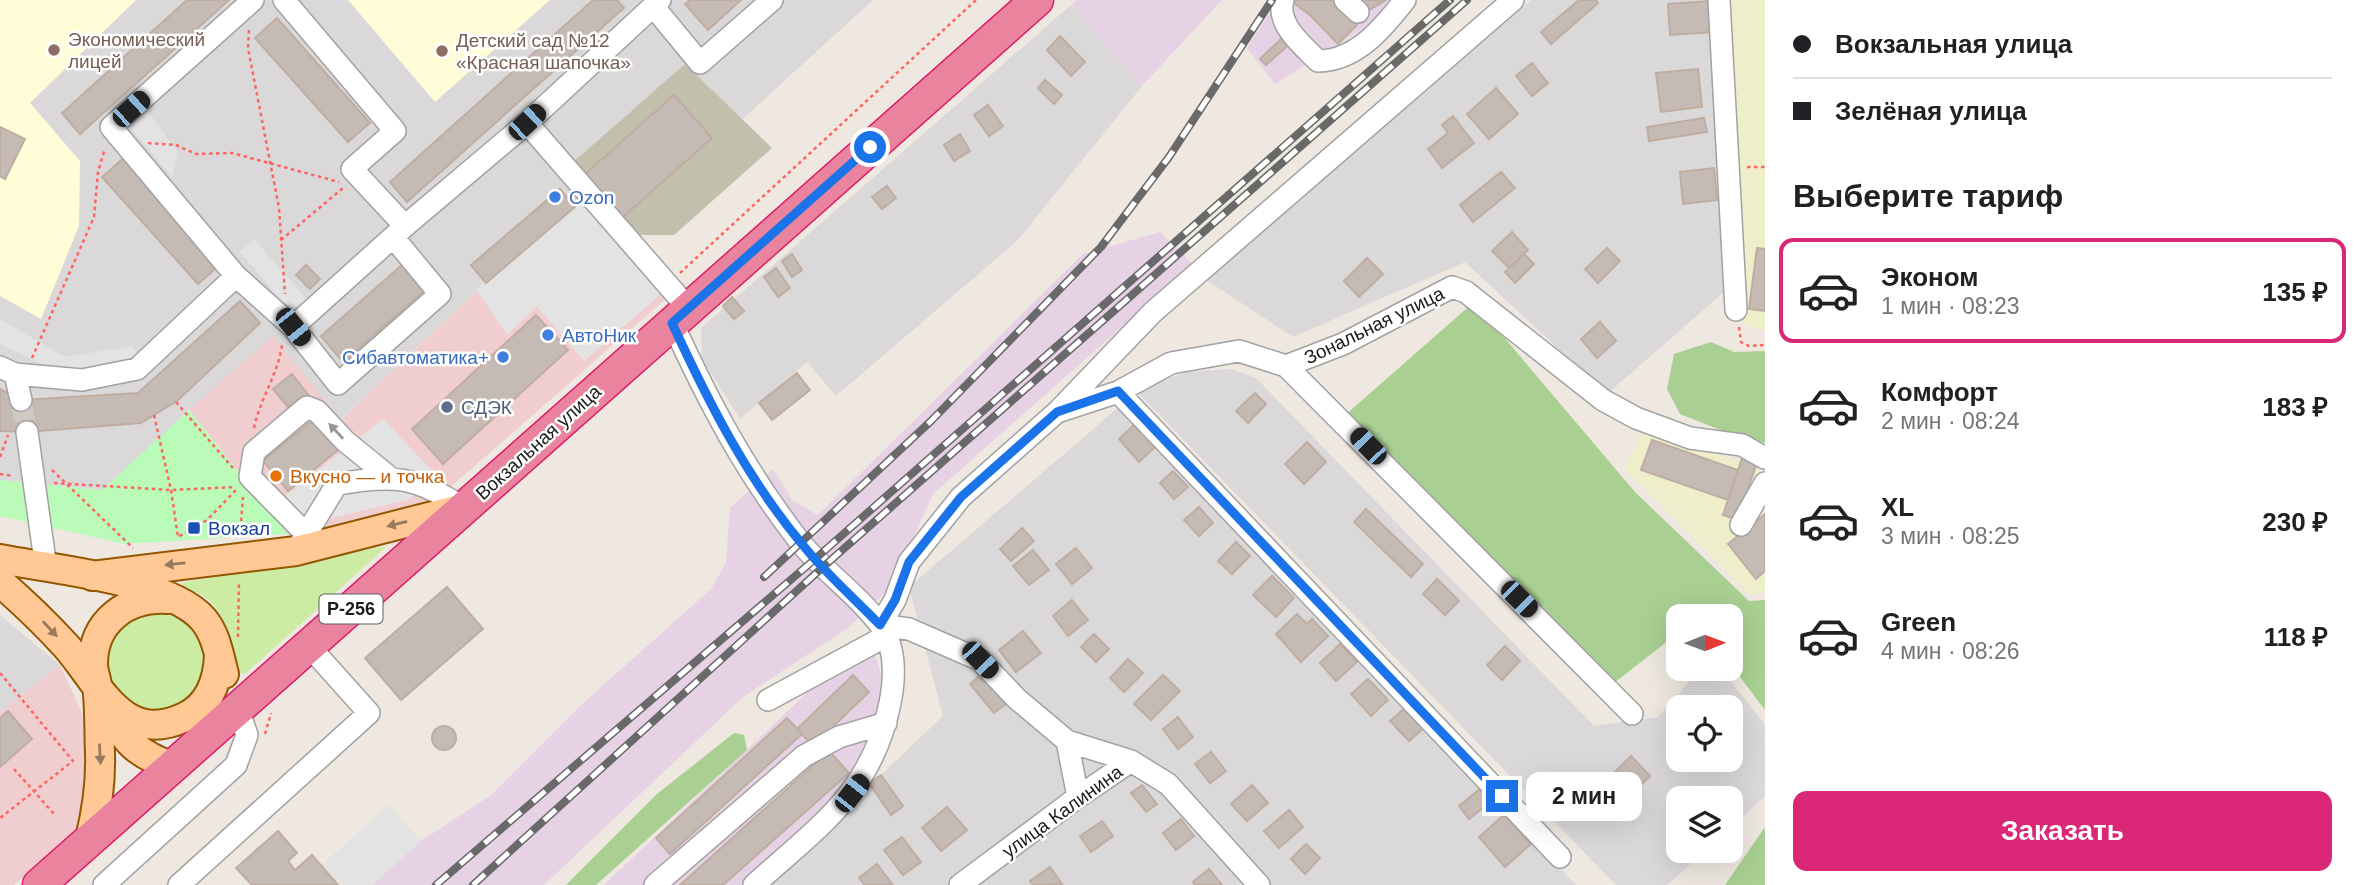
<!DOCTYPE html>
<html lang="ru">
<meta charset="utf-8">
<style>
:root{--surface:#fff;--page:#f2f2f2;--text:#202124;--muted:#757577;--line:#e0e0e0;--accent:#db2777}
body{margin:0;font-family:Helvetica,sans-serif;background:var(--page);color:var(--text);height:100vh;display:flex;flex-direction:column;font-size:26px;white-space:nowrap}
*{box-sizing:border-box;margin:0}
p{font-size:23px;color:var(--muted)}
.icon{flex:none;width:38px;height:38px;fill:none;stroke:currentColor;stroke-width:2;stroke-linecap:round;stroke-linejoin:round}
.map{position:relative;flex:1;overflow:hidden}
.side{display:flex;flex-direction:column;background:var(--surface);width:595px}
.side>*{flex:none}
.guide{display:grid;align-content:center;height:154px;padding:0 28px;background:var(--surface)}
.needle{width:46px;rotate:89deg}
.controls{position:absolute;left:1666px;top:604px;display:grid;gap:14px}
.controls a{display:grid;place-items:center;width:77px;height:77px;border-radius:14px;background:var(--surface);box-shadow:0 7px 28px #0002;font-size:35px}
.end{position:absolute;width:32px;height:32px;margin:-16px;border:9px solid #1a73e8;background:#fff;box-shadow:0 0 0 4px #fff}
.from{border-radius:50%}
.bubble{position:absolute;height:49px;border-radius:14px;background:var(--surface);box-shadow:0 7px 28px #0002;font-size:23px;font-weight:800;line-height:49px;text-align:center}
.car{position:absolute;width:21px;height:42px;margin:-21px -10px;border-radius:9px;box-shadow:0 0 5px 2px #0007;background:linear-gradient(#222 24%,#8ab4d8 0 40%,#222 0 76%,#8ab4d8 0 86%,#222 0)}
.guide b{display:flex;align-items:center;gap:24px;height:66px;font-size:26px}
.guide b+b{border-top:2px solid var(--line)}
.guide i{width:18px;height:18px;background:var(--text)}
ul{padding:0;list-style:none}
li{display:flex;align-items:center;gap:21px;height:105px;margin:0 14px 10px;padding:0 14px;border:4px solid transparent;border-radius:14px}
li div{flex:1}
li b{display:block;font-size:26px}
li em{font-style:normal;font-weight:800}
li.on{border-color:var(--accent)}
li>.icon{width:63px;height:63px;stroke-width:1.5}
h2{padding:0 28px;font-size:32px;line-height:84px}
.action{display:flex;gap:14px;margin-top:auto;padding:14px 28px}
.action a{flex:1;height:80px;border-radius:14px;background:var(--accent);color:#fff;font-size:28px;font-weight:800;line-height:80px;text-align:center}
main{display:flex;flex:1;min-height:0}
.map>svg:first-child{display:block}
</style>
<main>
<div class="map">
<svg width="1765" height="885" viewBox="0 0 1765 885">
<rect width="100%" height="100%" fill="#eee8e0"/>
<path fill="#dad8d8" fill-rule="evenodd" d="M0,0H873L621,230L582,191L340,420L273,336L102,490L0,480Z
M1531,0H1714L1730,167L1724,292L1607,394L1465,262L1293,337L1205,279Z
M1071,5L1142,86L1017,241L836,396L807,362L740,419L702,359L701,328Z
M1231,369L1256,378L1594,726L1658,717L1700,669H1721L1765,725V796L1731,827V798H1678V850L1705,851L1667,885H1616L1136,391L1186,372ZM1678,707H1731V760H1678Z
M1119,407L1576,885H765L943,716L909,587Z
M0,615L60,665L0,712Z"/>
<path fill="#f0cecf" d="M582,191L670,295L439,497L326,530L288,534L189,410L273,336L341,420Z
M60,665L84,717L94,759L85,817L65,841L14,885H0V712Z"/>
<path fill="#e7d2e5" d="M1077,0H1222L1142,86L1071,5Z
M1278,0H1395L1363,29L1275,84L1247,48Z
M1160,232L1193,264L933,494L890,588L848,628L743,697L544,885H372L421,841L491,795L582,704L711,589L726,563L730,508L773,469L793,501L818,515L1083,254Z
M868,635L883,679L881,709L838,801L748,885H604Z"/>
<path fill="#fffcd8" d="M0,0H136L30,103L80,161L79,226L41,319L0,296Z
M348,0H550L435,102Z"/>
<path fill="#c2c0ac" d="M685,64L772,148L674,235H630L570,165Z"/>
<path fill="#eeeeca" d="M1725,0H1765V164L1760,165L1765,166V331L1742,323L1736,165Z
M1644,426L1761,471L1765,476V591L1752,596L1625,469Z"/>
<path fill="#cceba3" d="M387,546L245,674L239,673C234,647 229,619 209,600C202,594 191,591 184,587L182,583Z
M104 661a51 51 0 1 1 102 0a51 51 0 1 1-102 0Z"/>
<path fill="#a9cf93" d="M1474,302L1635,492L1749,601L1765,600V710L1731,665V616H1678V633L1600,694L1335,424Z
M1711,342L1734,352L1765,351V443L1728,433L1680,414L1667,389L1674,354Z
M734,733L744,735L747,750L596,885H566L657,794Z
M1765,827V885H1725Z"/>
<path fill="#bafbba" d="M189,410L288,534L125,544L0,516V480L102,490Z"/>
<path fill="#e3e3e3" d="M149,113L178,152L172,177L131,128Z
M581,196L661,294L584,361L537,306L507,335L476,289Z
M254,239L309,302L294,315L239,251Z
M0,319L65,357L132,346L141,357L61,373L0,344Z
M383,419L441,480L407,500L303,525L280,500Z
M389,805L421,841L372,885H330L317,869Z"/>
<path fill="#c5bab4" stroke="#c0ada2" stroke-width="2" d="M187,0H229L80,134L62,113Z
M593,0H617L624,8L407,202L390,182Z
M690,0H741L708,30L685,4Z
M1290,0H1336L1357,25L1338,44L1311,16Z
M1354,0H1386L1366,12Z
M1579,0H1596L1598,3L1551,44L1541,32Z
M1711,1L1713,32L1670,35L1668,4Z
M277,18L370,123L348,142L255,38Z
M1285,35L1292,42L1266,65L1260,59Z
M1060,36L1085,62L1071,76L1047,50Z
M1532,63L1548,83L1532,96L1516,76Z
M1698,69L1702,107L1661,112L1656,73Z
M1045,80L1062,95L1054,104L1038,88Z
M1496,88L1518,114L1489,139L1467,114Z
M674,95L712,138L622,218L584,175Z
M988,105L1003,126L989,136L974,115Z
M1453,116L1474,143L1442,168L1428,149L1448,133L1442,125Z
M1704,118L1707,132L1649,141L1647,127Z
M0,127L25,139L5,179L0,176Z
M960,134L970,151L954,161L944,145Z
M126,156L222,263L198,284L102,177Z
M1714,168L1717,200L1683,204L1680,172Z
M1501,172L1515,188L1473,222L1460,205Z
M887,186L896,198L882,209L872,197Z
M560,189L575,207L486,283L471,265Z
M1512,232L1528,250L1509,268L1492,251Z
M1607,248L1620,261L1598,283L1585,269Z
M1757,248L1765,249V311L1749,309Z
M792,254L802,270L792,277L782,261Z
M1524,254L1534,264L1515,283L1505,272Z
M1367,258L1383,274L1359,297L1344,281Z
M306,265L320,279L310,289L296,275Z
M402,265L424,291L343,362L321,336Z
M776,268L790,288L778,297L764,277Z
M732,297L744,311L734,319L723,306Z
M240,301L260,323L177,401L141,423L27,432L0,431V389L21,400L138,393Z
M536,315L568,350L443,464L412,429Z
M1600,322L1616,341L1597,358L1581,339Z
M797,373L810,390L772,420L759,403Z
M292,374L310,397L292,412L273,389Z
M1255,393L1266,404L1248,423L1236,411Z
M320,414L345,444L288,491L263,461Z
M1135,424L1155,447L1139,462L1119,439Z
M1652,440L1738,470L1728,500L1641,470Z
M1307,442L1326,462L1304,484L1285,464Z
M1743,455L1758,460L1737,520L1723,515Z
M1173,471L1188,487L1174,499L1160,483Z
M1199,507L1213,523L1199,536L1184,520Z
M1366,509L1423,564L1411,577L1354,522Z
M1765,514V571L1756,579L1728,544Z
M1022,528L1034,541L1011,561L1000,549Z
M1236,542L1250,556L1232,574L1218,561Z
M1076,548L1092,568L1072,584L1056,564Z
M1033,550L1049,570L1029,585L1013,566Z
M1272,576L1294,598L1276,617L1253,595Z
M1437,579L1459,601L1445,615L1423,594Z
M447,587L483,629L401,700L365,658Z
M1072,600L1088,620L1068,636L1053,616Z
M1297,614L1307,624L1312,619L1328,636L1301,662L1276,634Z
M1023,631L1041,653L1016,672L999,650Z
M1094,634L1109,649L1096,662L1081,647Z
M1340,644L1357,662L1336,681L1320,663Z
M1505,646L1520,661L1502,680L1487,665Z
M1128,659L1143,673L1124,692L1110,678Z
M981,674L1006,704L994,713L970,684Z
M853,675L869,692L813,746L797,729Z
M1163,675L1180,691L1151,720L1134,704Z
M1368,679L1388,700L1371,716L1351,694Z
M1405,708L1424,728L1409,741L1390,721Z
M8,711L32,739L0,767V718Z
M1178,717L1193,737L1178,749L1163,729Z
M787,718L802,734L670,854L656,838Z
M432 738a12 12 0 1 1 24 0a12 12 0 1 1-24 0Z
M829,751L849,773L723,885H680Z
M1211,752L1226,771L1210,783L1195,764Z
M1631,756L1650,776L1630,796L1611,776Z
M881,775L903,806L891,815L869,783Z
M1142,785L1157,804L1146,812L1131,793Z
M1252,785L1268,803L1247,821L1231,804Z
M1480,789L1490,802L1469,819L1459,806Z
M947,807L967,830L941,851L922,828Z
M1289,810L1303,827L1279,848L1264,831Z
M1505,814L1531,844L1505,867L1479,837Z
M1181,819L1194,836L1176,850L1163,833Z
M1102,821L1113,836L1091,852L1080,836Z
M278,831L297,853L288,861L295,870L312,855L338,885H252L236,868Z
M902,837L921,862L903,875L884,850Z
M1306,844L1320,858L1305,874L1291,859Z
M877,864L893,885H865L859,878Z
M1050,867L1062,884L1033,885L1030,881Z
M1209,869L1222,885H1195L1193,882Z"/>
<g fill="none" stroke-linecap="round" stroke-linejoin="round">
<path stroke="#cec9c2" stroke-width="21" stroke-dasharray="21 10" stroke-linecap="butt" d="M21,400L27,432"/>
<g stroke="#a2a2a2" stroke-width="24">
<path id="minor" d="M284,0L395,131L352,169L405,226L527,123L688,308
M1283,0C1276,24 1302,45 1318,61C1356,61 1383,28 1405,0
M1345,0L1358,12
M1719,0L1736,310
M653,6L700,63L772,0
M527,123L660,0
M236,276L293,327L403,228
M672,322C709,403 745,471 800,542C824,572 859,595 881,626C896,648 895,678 890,703C872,793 818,827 754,885
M293,327L338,384L440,294L393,237
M1286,366L1632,714
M0,367L15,374L82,380L137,369L236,276L111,127L253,0
M15,374L21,400
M1118,392L1560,857
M1060,409L1153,312L1513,0
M27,432L46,568
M1741,525L1765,483
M304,532L250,477L254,452L307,407L317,411L345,441L388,476
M299,546L337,484C397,475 411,475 464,508
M880,625L895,600L909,562L961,497L1057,412L1118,392L1171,363L1239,351L1286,366L1343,344L1452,287L1466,292L1603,400L1636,418L1690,438L1742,445L1765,458
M880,625L909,629L980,660L1017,699L1067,741L1131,761L1168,784L1259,885
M768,700L886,636
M1067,741L1078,797
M104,885L236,765L247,735L238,709
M179,885L369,713L309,646
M655,885L804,756L839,737L886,723
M960,885L1078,797L1131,761"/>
</g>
<g stroke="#935700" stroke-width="32">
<path id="major" d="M0,559C51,569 169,580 203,619C216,634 219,655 224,674
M92,576L296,551L464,508
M0,582C23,602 45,623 66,646C99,683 122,747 185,717C210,705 218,680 219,655
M111,706C120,741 140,755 173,767
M90,839C97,810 101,784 100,754C99,732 100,707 97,685C96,678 93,671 93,664C93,621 127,597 167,599"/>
</g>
<g stroke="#dd1c6d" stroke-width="35">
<path id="highway" d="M39,885L1037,0"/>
</g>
<path stroke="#ff6460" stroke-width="2.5" stroke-dasharray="3.5 3.5" stroke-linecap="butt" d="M249,30L248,48L279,208L285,294
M148,143L176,145L196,154L232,153L339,182
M1747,167H1765
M281,240L343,188
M680,273L976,0
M1739,327L1741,342L1749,346L1765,345
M32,358L94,217L98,172L105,148
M176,402L233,468
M154,415L171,490L178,537L207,520L237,489
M254,428C260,399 278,374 282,345
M0,457L8,435
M52,470L133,548
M0,474L13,476
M54,483L171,490L236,487
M240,535L243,497
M238,637L239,581
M0,673L73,761L0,818
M265,734L271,713
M14,769L55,815"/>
<use href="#minor" stroke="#fff" stroke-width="21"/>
<use href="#major" stroke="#ffc894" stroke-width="28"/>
<use href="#highway" stroke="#e9839e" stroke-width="32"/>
<g stroke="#696969" stroke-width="8">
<path id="rail" d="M764,577L931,421L1101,247L1169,157L1272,0
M436,885L815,559L1450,0
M473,885L823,567L1467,0"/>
</g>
<use href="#rail" stroke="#fff" stroke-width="5" stroke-dasharray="16" stroke-linecap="butt"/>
</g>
<defs><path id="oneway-solid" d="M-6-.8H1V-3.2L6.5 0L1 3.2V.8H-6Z" transform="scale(1.75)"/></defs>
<use fill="#989898" href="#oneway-solid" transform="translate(336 431) rotate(-133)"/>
<g fill="#987a5e">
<use href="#oneway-solid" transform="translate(397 524) rotate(166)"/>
<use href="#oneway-solid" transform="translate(175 564) rotate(174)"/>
<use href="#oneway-solid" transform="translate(50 629) rotate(47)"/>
<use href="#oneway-solid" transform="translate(100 754) rotate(87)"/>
</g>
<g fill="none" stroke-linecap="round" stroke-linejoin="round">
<path stroke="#1a73e8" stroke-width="9" d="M870,147L672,323C708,401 746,477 802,544C825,573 854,598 880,625L895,600L909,562L961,497L1057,412L1118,391L1502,796"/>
</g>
<g fill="#8d6e63" stroke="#fff" stroke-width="2.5">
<circle cx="54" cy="50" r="7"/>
<circle cx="442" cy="51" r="7"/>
</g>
<g fill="#3f7fe0" stroke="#fff" stroke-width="2.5">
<circle cx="555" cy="197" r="7"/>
<circle cx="548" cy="335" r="7"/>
<circle cx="503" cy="357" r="7"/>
</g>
<circle fill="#5c6f8a" stroke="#fff" stroke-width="2.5" cx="447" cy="407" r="7"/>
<circle fill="#e8710a" stroke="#fff" stroke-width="2.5" cx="276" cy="476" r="7"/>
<rect fill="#1a4fb4" stroke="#fff" stroke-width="2.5" x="187" y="521" width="14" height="14" rx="3.5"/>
<g text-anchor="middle" stroke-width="5" stroke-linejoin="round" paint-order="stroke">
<rect fill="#fff" stroke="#5f5f5f" stroke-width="2" x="319.5" y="594.5" width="63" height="29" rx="5"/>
<g font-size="18" font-weight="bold" fill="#1b1b1b">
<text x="351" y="615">Р-256</text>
</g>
<g font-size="19" fill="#785e54" stroke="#fff" text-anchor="start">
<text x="68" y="46">Экономический<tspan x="68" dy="22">лицей</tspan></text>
<text x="456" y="47">Детский сад №12<tspan x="456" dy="22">«Красная шапочка»</tspan></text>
</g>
<g font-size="19" fill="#366cbe" stroke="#fff" text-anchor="start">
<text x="569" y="204">Ozon</text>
<text x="562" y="342">АвтоНик</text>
<text x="489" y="364" text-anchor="end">Сибавтоматика+</text>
</g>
<g font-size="19" fill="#1b1b1b" stroke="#fff">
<text transform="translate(1374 325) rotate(-26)" y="7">Зональная улица</text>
<text transform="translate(538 442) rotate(-42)" y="7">Вокзальная улица</text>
<text transform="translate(1062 811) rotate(-36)" y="7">улица Калинина</text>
</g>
<g font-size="19" fill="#4e5e75" stroke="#fff" text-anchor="start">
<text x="461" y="414">СДЭК</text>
</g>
<g font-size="19" fill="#c56008" stroke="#fff" text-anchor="start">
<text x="290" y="483">Вкусно — и точка</text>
</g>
<g font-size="19" fill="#164399" stroke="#fff" text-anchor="start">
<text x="208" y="535">Вокзал</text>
</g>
</g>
</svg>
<div class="controls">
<a><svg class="needle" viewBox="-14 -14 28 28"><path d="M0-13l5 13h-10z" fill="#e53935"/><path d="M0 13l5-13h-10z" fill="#757577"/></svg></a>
<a><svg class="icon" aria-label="locate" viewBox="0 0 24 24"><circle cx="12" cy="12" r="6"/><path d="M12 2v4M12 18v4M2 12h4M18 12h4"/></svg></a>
<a><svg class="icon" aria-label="layers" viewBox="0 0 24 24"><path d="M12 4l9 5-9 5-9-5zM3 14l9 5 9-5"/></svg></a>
</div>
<i class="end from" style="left:870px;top:147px"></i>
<i class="end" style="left:1502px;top:796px"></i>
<div class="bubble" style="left:1526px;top:772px;width:116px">2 мин</div>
<i class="car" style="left:131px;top:109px;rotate:48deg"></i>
<i class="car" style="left:527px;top:122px;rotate:47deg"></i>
<i class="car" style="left:293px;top:327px;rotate:141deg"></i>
<i class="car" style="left:1368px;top:446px;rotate:316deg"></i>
<i class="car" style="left:1519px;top:599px;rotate:135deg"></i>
<i class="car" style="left:980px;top:660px;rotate:136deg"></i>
<i class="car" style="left:852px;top:793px;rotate:38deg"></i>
</div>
<section class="side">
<div class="guide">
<b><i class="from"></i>Вокзальная улица</b>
<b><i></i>Зелёная улица</b>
</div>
<h2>Выберите тариф</h2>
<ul>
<li class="on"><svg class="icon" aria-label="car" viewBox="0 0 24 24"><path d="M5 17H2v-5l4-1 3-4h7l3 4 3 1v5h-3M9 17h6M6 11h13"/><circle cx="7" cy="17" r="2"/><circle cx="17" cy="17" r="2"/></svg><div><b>Эконом</b><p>1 мин · 08:23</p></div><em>135 ₽</em></li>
<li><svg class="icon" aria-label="car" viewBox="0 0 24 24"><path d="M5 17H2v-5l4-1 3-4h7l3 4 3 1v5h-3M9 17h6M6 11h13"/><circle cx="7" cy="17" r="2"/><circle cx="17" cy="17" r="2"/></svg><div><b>Комфорт</b><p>2 мин · 08:24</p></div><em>183 ₽</em></li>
<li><svg class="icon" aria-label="car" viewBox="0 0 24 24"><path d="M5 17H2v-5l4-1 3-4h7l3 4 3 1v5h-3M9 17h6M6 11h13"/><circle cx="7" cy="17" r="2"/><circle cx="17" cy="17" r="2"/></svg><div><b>XL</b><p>3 мин · 08:25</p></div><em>230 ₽</em></li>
<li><svg class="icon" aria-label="car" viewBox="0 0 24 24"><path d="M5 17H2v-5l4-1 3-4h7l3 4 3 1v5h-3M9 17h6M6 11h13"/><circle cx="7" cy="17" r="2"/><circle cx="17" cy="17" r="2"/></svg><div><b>Green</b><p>4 мин · 08:26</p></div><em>118 ₽</em></li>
</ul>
<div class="action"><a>Заказать</a></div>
</section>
</main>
